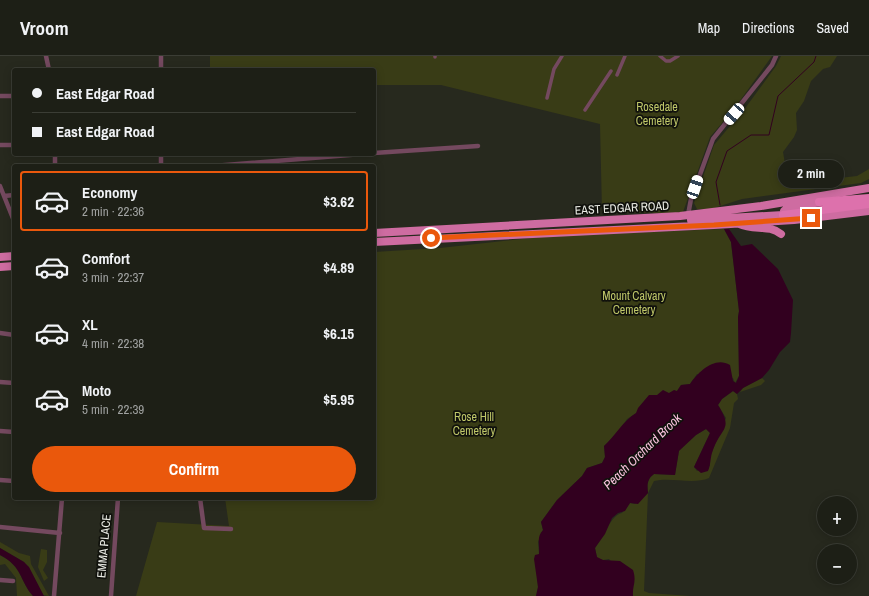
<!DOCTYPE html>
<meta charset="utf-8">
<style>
:root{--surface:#1d1f16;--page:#25271f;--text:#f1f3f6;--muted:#a0a2a1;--line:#3b3d35;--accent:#ea580c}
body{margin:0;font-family:"Archivo Narrow",sans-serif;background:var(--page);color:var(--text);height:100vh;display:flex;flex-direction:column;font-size:15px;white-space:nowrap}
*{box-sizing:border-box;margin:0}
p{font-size:13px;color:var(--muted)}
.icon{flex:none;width:22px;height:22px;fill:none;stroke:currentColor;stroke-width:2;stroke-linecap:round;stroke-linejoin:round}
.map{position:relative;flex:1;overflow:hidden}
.details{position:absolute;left:12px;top:108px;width:364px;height:336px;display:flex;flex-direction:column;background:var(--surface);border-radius:4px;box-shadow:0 2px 10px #0003,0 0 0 1px var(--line)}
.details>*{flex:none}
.banner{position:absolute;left:12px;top:12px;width:364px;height:88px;border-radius:4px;box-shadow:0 2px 10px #0003,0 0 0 1px var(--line);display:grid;align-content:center;height:88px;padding:0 20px;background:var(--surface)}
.controls{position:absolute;left:817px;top:440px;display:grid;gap:8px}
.controls a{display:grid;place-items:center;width:40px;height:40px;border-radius:50%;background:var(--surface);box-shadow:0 2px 10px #0003,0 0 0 1px var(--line);font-size:20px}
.end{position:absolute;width:18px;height:18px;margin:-9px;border:5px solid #ea580c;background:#fff;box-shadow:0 0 0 2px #fff}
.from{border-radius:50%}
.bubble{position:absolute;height:28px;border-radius:14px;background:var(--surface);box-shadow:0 2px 10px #0003,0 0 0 1px var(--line);font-size:13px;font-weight:700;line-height:28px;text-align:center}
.car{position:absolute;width:12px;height:24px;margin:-12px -6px;border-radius:5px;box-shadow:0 0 3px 1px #0007;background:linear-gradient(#fff 24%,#345 0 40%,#fff 0 76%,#345 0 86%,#fff 0)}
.banner b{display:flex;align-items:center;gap:14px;height:38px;font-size:15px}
.banner b+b{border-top:1px solid var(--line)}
.banner i{width:10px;height:10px;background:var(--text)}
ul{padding:7px 0 0;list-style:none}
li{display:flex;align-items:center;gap:12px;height:60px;margin:0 8px 6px;padding:0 12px;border:2px solid transparent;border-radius:4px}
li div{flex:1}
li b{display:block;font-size:15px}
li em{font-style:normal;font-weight:700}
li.selected{border-color:var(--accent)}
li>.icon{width:36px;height:36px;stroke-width:1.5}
.cta{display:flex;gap:8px;margin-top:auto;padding:8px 20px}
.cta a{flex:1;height:46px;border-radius:24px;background:var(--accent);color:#fff;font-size:16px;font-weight:700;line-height:46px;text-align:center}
header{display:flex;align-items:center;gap:24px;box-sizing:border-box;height:56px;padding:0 20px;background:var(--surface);border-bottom:1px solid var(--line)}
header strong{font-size:19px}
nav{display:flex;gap:22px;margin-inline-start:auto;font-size:14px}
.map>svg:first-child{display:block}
</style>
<header>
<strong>Vroom</strong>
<nav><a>Map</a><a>Directions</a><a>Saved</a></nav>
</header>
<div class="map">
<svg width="869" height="540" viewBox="0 0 869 540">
<rect width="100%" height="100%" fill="#27291e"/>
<path fill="#393c16" d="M210,0H772L734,53L710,81L683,156L678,157L602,156L600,68L441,29H374V14H210Z
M781,0H837L830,11L823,13L811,25L804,45L796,57L797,74L794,81L783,96L789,132H795L806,128L830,123L857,120L869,113V123L861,127L742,143L711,153H697L694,147L714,89L746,51L776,10Z
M724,173L731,186L739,255L738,261L739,320L735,327L733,322L697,318L690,328L681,329L677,335L669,337L627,363L619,375L604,390L605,401L602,407L587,412L582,420L557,444L541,466L543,474L538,486L539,498L536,507L538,531L536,540H136L157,466L229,470L225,442H374V196L440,192L550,180Z
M762,322L765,325L761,329L740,336L743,332Z
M733,335L737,338L738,343L734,347L730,372L709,422C693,429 672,421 654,425L648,437L644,535L649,537L690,540H633V530L609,503L603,504L597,502L595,492C602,482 612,458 622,457L630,447L635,448L648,437C647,429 647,423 654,418L675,419L679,394L696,379L706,373L710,377L694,411L697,415L710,410V400L726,362L718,349L722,343Z
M0,486L19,497L30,500L31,508L49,540L43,539L24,506L0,492Z
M41,493L47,494V506L43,514L48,522L44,525L38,511Z
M0,499C23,511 19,524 33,540H17L16,522L5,508L0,509Z"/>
<path fill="#32001f" d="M724,173H729L741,190L752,188L778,213L793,244L791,277L790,286L780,296L769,314L762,322L743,332L737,338L733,335L722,343L718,349C734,374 721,371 713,394C710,401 711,408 708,415L701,417L694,411L710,377L706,373L696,379L679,395L675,419L654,418C647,423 647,429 648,437L638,448L630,447L625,455L618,457L612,462L605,478L595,492L597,501L603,504L620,505L633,514C637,526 632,530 633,540H536L538,531L534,503L535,499L539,498C540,489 536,481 543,474L541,466L557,444L582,420L587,412L602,407L605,401L604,390C615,380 623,365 636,357L638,352L649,339H657L663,334L669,337L674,334L677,335L681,329L690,328C699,315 715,300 730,309L733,325L736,327L739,320L738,261L739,255L731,186Z
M0,492L24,506L29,511L44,540H33C19,524 23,511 0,499Z"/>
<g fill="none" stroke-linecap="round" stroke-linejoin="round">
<path stroke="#32001f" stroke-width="1" d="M720,149L716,126L727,95L751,79H769L778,40L814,6L816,0"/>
<path stroke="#74495f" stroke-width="3.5" d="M435,0V1
M660,0L666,5H670L678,0
M617,19L625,0
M547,42L554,13L562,0
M585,54L611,15"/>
<path stroke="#74495f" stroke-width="4.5" d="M46,0L49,14
M161,0V14
M0,40H14
M0,89H14
M374,97L478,90
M55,98V110
M161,110V98
M213,110L362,98
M0,130L14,165
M4,140L14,139
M688,159L691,143L713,83L772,9L776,0
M0,277L14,279
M0,326L14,327
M0,375L14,376
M0,424L14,425
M200,442L204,472L231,473
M0,471L60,477
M0,524L13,525
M54,540L62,442
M111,540L118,442"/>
<path stroke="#ce6ca1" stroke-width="8" d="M782,162L784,155L788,152L825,145
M691,164L783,159
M739,168C754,175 769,168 781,178
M374,177L680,160L761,150L869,132
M374,186L714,169L794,164L869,155
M0,201L14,200
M0,211L14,210"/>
<path stroke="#dd71ac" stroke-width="8" d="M819,146L869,142
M783,159L869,148"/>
</g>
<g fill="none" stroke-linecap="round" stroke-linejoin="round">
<path stroke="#ea580c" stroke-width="5" d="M431,182L714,169L811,162"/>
</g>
<g text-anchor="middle" stroke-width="3.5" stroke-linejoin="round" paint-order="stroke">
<g font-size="12" fill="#bfc769" stroke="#10110c">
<text x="657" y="55">Rosedale<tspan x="657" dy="14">Cemetery</tspan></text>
<text x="634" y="244">Mount Calvary<tspan x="634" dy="14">Cemetery</tspan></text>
<text x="474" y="365">Rose Hill<tspan x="474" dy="14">Cemetery</tspan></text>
</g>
<g font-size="12" fill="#ebece5" stroke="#10110c">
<text transform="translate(622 152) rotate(-3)" y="4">EAST EDGAR ROAD</text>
<text transform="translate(104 490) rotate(-85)" y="4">EMMA PLACE</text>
</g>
<g font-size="13" font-style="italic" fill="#f9c2dd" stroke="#10110c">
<text transform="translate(642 395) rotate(-44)" y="5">Peach Orchard Brook</text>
</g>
</g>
</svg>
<div class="controls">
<a>+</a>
<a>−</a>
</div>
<i class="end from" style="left:431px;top:182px"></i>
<i class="end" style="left:811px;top:162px"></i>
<div class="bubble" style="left:778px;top:104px;width:66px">2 min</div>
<i class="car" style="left:734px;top:58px;rotate:221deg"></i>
<i class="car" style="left:695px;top:131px;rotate:19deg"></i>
<div class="banner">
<b><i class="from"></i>East Edgar Road</b>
<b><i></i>East Edgar Road</b>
</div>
<section class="details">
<ul>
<li class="selected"><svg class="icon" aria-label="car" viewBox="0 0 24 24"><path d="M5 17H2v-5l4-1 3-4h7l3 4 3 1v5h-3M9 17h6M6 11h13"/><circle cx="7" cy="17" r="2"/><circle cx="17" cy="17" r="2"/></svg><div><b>Economy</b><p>2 min · 22:36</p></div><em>$3.62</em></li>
<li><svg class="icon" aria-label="car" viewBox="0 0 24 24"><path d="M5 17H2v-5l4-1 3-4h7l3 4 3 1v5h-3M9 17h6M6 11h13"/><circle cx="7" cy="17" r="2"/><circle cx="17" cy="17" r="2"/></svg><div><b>Comfort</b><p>3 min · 22:37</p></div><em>$4.89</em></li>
<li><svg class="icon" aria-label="car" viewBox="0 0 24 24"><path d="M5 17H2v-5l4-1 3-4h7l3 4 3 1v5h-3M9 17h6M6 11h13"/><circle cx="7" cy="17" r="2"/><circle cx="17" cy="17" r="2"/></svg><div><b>XL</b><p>4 min · 22:38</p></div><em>$6.15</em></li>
<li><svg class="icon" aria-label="car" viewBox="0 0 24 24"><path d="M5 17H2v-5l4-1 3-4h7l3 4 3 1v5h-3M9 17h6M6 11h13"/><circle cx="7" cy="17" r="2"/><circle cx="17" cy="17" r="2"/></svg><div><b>Moto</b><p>5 min · 22:39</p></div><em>$5.95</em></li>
</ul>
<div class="cta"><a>Confirm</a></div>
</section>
</div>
